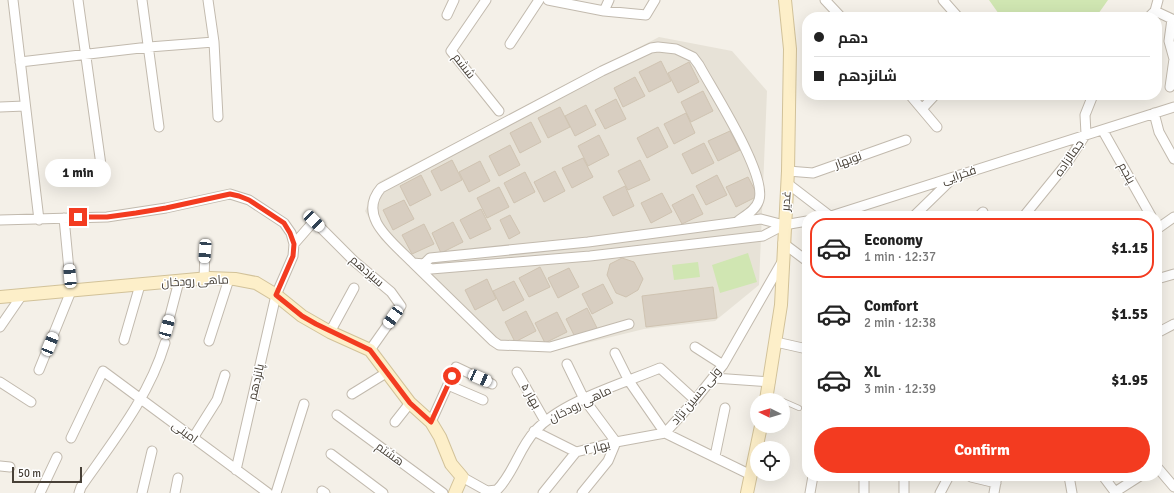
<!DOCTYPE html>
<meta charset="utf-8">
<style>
:root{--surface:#fff;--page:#f6f6f6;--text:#222;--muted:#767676;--line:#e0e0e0;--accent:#f33b20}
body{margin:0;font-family:Signika,Cairo,sans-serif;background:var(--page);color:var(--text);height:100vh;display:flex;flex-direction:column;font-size:15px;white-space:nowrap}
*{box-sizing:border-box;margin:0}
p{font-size:13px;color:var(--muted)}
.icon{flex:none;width:22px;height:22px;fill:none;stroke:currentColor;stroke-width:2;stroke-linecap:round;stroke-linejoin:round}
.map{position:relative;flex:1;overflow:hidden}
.side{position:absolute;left:802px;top:211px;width:360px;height:270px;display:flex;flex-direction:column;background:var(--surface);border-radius:16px;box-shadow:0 4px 16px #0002}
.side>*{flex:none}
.banner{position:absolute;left:802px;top:12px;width:360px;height:88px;border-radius:16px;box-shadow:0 4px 16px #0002;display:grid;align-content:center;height:88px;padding:0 12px;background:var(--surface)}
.needle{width:26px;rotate:275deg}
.buttons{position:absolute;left:750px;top:393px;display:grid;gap:8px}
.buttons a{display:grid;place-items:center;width:40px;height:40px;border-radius:50%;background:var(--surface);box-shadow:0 4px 16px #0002;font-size:20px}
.scale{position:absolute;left:12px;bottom:10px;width:70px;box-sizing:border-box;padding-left:4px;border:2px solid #474037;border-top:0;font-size:11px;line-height:14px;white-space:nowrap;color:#474037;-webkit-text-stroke:3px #fff;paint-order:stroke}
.end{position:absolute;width:18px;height:18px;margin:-9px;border:5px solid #f33b20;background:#fff;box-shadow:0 0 0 2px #fff}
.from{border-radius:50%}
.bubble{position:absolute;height:28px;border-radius:14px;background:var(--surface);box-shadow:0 4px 16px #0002;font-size:13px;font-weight:700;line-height:28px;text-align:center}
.car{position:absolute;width:12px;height:24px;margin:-12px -6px;border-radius:5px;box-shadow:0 0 3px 1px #0007;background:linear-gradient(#fff 24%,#345 0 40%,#fff 0 76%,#345 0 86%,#fff 0)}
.banner b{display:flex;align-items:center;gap:14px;height:38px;font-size:15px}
.banner b+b{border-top:1px solid var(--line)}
.banner i{width:10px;height:10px;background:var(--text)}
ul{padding:7px 0 0;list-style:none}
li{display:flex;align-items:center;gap:12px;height:60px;margin:0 8px 6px;padding:0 4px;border:2px solid transparent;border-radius:16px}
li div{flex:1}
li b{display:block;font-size:15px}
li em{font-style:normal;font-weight:700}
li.on{border-color:var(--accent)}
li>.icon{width:36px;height:36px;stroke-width:1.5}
.cta{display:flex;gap:8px;margin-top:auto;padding:8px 12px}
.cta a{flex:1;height:46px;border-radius:24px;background:var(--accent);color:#fff;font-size:16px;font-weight:700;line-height:46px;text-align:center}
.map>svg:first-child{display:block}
</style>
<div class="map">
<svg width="1174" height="493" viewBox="0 0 1174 493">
<rect width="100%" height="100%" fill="#f4f0e8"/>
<path fill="#e7e2d7" d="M659,37L732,51L767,91L759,285L715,321L644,329L558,350L494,347L381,239L365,211L379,182Z"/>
<path fill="#d0e6b2" d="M989,0H1108L1096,17H1001Z
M748,253L757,282L720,293L712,265Z
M698,262L700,277L674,280L672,265Z"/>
<path fill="#d8cec1" stroke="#cfc3b1" d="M661,61L671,81L649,92L639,72Z
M689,62L699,82L678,93L668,73Z
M635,77L645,96L623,107L614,88Z
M703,91L713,111L691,122L681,102Z
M616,99L626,119L605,129L595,110Z
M586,105L596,125L575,136L565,116Z
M560,107L570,127L548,138L538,118Z
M686,113L695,133L674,144L664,124Z
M531,122L541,142L520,153L510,133Z
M658,127L668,147L647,158L637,138Z
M730,131L740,150L718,161L708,141Z
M599,135L609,155L588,166L578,146Z
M704,143L714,163L692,174L682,154Z
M510,145L520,165L499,176L489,156Z
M583,158L593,177L572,188L562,168Z
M452,160L462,180L441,191L431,171Z
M640,160L650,180L628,190L618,171Z
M480,161L490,181L469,192L459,172Z
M555,171L565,191L544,202L534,182Z
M525,172L535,192L514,203L504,183Z
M421,175L431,195L410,206L400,186Z
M717,175L727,195L706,205L696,186Z
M748,177L758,196L736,207L726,187Z
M625,186L634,206L613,216L603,197Z
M499,187L509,207L487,218L477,198Z
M662,193L672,212L651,223L641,203Z
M693,194L703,214L682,224L672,205Z
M404,200L414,219L393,230L383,210Z
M481,209L491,229L470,239L460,220Z
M510,215L520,233L509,239L500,220Z
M453,222L463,242L441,253L432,233Z
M424,224L434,244L412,254L402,235Z
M622,258L634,262L643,279L638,290L626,297L616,293L607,275L610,264Z
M540,267L550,287L529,297L519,278Z
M569,268L579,287L558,298L548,278Z
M487,279L496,299L475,310L465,290Z
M514,281L524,300L503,311L493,291Z
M603,284L613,303L592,314L582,294Z
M713,287L717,318L646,327L642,296Z
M587,308L597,328L576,339L566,319Z
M526,311L536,331L515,342L505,322Z
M557,312L567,332L545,343L535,323Z"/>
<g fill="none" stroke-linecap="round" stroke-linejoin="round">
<g stroke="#c2baae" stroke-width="6">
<path id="lane" d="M768,396L779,400
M783,401L799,408"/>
</g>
<g stroke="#c2baae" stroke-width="11">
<path id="street" d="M13,0L39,220
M142,0L159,127
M208,0L214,42L218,117
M486,0L451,51L499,111
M548,0L604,11L646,15L655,0
M825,0L841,17
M943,0L958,17
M604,11L609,0
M1155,11L1172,19L1169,41L1174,59L1170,87
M447,15L454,0
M1149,17L1155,11L1158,0
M510,44L539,0
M20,62L149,47L214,42
M910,95L937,127
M0,107L25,106
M922,109L935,95
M1154,113L1159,132L1174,159
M1103,131L1151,216
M1086,134L1085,115L1093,95
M72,170L101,165L78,0
M788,171L813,173L906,140
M787,183L830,216
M831,216L1174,107
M914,216L953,178
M979,216L983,212
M1024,216L1067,163L1086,134
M0,220L107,217L166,208L230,194L249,200L284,223L291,233L294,244L293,256L276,295L236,470
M784,225L761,219L588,242L430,258L424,264L431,269L590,256L763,236L784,225L807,221
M1157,229L1174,217
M783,243L807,261
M294,244L314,221L354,261L391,292L401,306L370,350
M413,263L493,341L499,345L550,347L629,324
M424,264L413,263C394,243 356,217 381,188L602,71L651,48L658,47L676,49L693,57L699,65C713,91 767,174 759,200C756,210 746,215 738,221
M204,279L205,251
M1157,279L1174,274
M0,327L22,295
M167,327L179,281
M330,332L354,288
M1157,333L1174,324
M124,340L140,285
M209,341L229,279
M776,342L807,349
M695,347L723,365
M615,353L629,381L665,433L751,475
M39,370L71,291L64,218
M517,372L545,421
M714,378L770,382
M0,382L31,402
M448,385L483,400
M352,394L386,373
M337,415L443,493
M395,422L410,403
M431,422L456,367L492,384
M534,431L576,452L616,442L584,399L567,364
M71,438L103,371L268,493
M193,438L217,400L225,375
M331,454L383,493
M715,456L725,408
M0,466L10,467
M1157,467L1174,487
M1069,476L1072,493
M1103,476L1115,492L1140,476
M462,477L487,491L497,490C514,473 519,448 535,431C562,401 622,384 660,368L695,400
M971,477L996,483
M322,491L325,493
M40,493L57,457
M79,493L81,487C113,441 149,397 165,343
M142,493L152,451
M175,493L178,478
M276,493L304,404
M543,493L576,452
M582,493L608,461L616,442L665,433L695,400L723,365L782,262
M810,493L813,476
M864,493V476
M904,493V476
M940,493L949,476
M994,493L997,476"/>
</g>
<g stroke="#d2c299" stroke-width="14">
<path id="secondary" d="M0,297L209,278L235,279L256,283L276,295L302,316L330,332L370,350L410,403L431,422L440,437L451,464L462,477L455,493
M766,400L781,305L788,171L790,49L785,0
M747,493L761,426"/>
</g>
<use href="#lane" stroke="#fff" stroke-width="4.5"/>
<use href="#street" stroke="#fff" stroke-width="9"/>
<use href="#secondary" stroke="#fdefc9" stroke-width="12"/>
</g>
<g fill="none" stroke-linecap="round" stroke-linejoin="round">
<path stroke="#f33b20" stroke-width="5" d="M78,217H107L136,213L166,208L230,194L239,196L249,200L284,223L290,233L294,244L293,256L276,295L302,316L316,324L370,350L410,403L431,422L452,376"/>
</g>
<g text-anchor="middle" stroke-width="3" stroke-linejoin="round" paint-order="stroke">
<g font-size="12" fill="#474037" stroke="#fff">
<text transform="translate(464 66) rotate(52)" y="4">ششم</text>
<text transform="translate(1069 158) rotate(-55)" y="4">جمالزاده</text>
<text transform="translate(848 160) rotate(-20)" y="4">نوبهار</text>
<text transform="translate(1127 173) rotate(61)" y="4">پنجم</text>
<text transform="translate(959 175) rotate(-18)" y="4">فخرایی</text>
<text transform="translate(786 201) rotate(-86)" y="4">غدیر</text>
<text transform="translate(367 271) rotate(41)" y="4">سیزدهم</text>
<text transform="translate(195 281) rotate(-3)" y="4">ماهی رودخان</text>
<text transform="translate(256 382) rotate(-77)" y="4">پانزدهم</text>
<text transform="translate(531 396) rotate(60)" y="4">بهار ۵</text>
<text transform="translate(696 396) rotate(-50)" y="4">ولی حسین نژاد</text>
<text transform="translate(580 404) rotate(-26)" y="4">ماهی رودخان</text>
<text transform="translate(185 432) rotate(36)" y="4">امینی</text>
<text transform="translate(597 447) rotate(-14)" y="4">بهار ۲</text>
<text transform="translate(390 454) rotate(36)" y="4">هشتم</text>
</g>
</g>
</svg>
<div class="buttons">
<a><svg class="needle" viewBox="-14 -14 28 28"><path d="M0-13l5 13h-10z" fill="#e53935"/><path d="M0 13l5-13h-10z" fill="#767676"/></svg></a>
<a><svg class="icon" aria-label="locate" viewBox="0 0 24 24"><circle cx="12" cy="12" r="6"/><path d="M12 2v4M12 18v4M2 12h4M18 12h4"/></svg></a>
</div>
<div class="scale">50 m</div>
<i class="end from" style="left:452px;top:376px"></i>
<i class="end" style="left:78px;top:217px"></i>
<div class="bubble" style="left:45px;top:159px;width:66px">1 min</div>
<i class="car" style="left:314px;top:221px;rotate:135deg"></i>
<i class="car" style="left:205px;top:251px;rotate:184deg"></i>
<i class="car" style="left:70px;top:276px;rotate:355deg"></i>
<i class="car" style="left:393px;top:317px;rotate:216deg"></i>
<i class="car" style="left:167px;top:327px;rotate:15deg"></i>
<i class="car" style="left:50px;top:344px;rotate:22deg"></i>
<i class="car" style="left:480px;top:378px;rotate:114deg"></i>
<div class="banner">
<b><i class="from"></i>دهم</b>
<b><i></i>شانزدهم</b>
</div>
<section class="side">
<ul>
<li class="on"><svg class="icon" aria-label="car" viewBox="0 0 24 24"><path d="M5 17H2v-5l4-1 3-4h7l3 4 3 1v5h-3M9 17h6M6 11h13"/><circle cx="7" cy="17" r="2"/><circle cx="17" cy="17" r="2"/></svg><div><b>Economy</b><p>1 min · 12:37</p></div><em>$1.15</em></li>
<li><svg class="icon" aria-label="car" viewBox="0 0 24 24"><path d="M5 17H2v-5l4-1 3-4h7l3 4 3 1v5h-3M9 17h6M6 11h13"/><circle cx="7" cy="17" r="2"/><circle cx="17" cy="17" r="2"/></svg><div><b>Comfort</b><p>2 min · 12:38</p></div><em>$1.55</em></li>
<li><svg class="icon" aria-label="car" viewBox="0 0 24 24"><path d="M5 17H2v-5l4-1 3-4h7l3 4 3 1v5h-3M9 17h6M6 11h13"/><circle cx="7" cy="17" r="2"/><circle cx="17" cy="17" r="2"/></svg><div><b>XL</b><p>3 min · 12:39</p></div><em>$1.95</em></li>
</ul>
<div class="cta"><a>Confirm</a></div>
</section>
</div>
